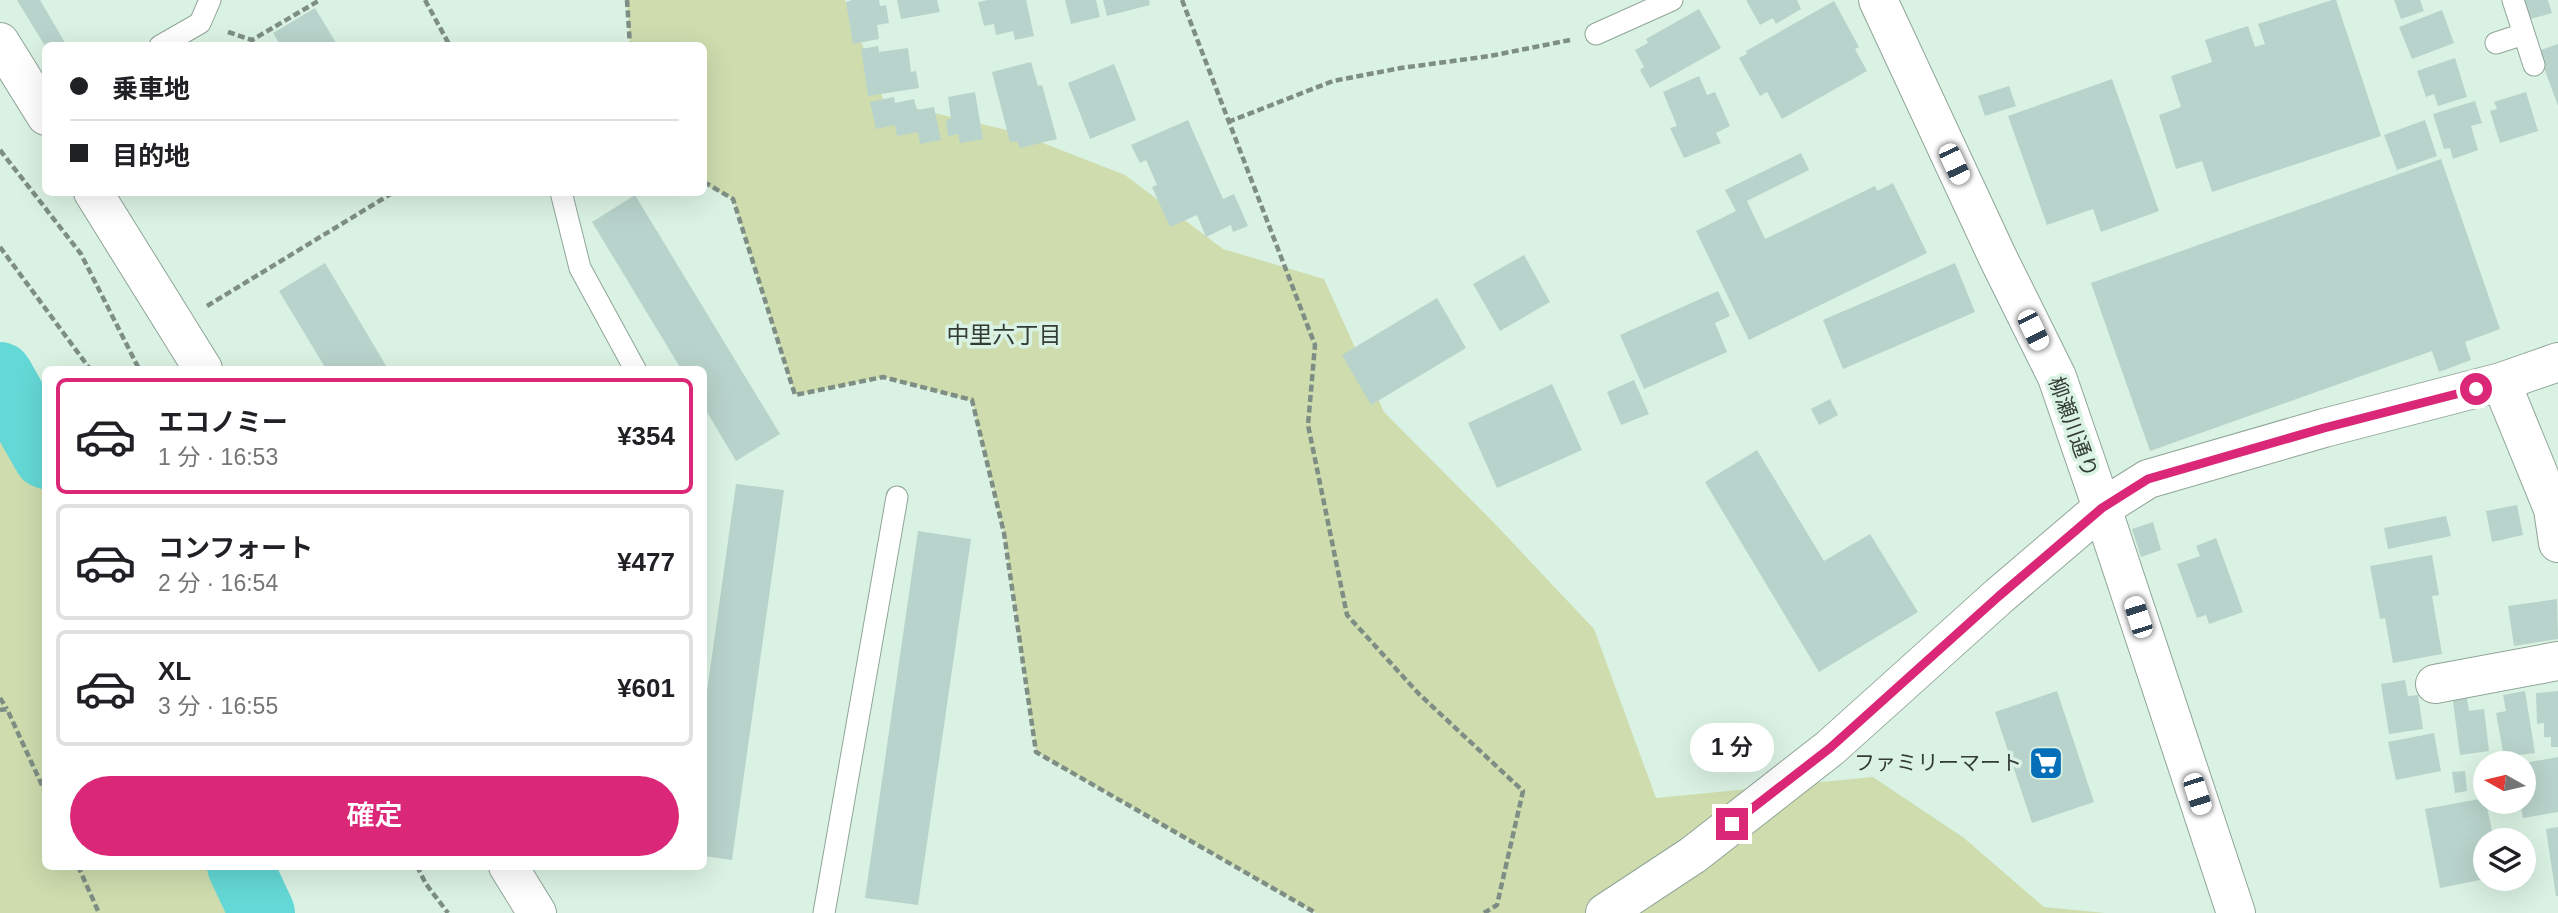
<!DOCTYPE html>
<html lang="ja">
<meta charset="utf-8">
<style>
:root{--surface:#fff;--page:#f6f6f6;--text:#202124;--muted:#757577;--line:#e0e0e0;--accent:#db2777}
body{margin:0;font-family:Arial,"Noto Sans JP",sans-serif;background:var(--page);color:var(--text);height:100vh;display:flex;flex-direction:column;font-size:26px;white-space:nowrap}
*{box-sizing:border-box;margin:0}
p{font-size:23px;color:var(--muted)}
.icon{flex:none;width:38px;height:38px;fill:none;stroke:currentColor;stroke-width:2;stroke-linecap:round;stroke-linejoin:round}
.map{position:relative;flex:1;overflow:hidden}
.drawer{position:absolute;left:42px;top:366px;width:665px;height:504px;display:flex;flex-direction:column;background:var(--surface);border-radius:10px;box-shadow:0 7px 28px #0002}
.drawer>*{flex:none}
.banner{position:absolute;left:42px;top:42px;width:665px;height:154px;border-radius:10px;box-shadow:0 7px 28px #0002;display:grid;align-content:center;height:154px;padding:0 28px;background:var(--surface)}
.needle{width:46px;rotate:278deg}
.controls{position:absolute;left:2473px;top:751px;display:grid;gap:14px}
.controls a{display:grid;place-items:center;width:63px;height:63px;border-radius:50%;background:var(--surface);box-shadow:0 7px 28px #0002;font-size:35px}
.end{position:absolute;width:32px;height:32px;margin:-16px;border:9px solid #db2777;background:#fff;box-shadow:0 0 0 4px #fff}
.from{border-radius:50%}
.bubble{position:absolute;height:49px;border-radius:24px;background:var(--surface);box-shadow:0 7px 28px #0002;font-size:23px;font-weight:600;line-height:49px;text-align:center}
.car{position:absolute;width:21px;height:42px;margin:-21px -10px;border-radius:9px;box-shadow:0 0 5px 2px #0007;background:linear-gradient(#fff 24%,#345 0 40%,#fff 0 76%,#345 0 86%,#fff 0)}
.banner b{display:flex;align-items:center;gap:24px;height:66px;font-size:26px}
.banner b+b{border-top:2px solid var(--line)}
.banner i{width:18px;height:18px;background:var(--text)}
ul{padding:12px 0 0;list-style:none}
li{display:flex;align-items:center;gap:21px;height:116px;margin:0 14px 10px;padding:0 14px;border:4px solid var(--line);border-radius:10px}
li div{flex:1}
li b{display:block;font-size:26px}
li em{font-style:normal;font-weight:600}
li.active{border-color:var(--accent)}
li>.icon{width:63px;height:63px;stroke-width:1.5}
.button{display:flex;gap:14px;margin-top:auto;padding:14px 28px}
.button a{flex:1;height:80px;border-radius:42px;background:var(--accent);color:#fff;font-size:28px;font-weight:600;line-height:80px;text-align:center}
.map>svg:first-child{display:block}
</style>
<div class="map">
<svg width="2558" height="913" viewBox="0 0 2558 913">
<rect width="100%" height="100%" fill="#daf2e3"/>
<path fill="#cedcae" d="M627,0H845L884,101L1015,132L1125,175L1223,249L1324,279L1384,412L1497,526L1594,629L1656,798L1873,777L1964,838L2044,907L2105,913H1316L1036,752L1004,533L972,401L883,377L795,395L733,199L704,185V46L630,45Z
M0,403L45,493L46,866H236L259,913H0Z"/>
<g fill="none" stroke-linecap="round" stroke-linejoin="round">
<path stroke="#64d8d6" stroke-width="66" d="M0,375L46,456
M240,866L262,913"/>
</g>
<path fill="#b8d3cb" d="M17,0H40L67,46H45Z
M852,0H879L880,6L886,5L889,23L877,25L879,39L853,44L846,2Z
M897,0H937L940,12L901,19Z
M988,0H1026L1034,36L1015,40L1013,31L996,35L994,24L984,26L978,2Z
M1065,0H1096L1100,17L1071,24Z
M1103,0H1149L1150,5L1107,16Z
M1746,0H1797L1801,9L1776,24L1773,18L1760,25Z
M2332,0H2336L2381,136L2212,192L2202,161L2176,169L2159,115L2181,107L2171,76L2212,62L2205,40L2248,26L2255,47L2265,44L2258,24Z
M2394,0H2420L2424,11L2401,19Z
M2518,0H2548L2552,13L2524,21Z
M1834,1L1859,47L1855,49L1867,71L1782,119L1767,92L1760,96L1739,58L1747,54L1746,51Z
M315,8L338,46H281L273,33Z
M1699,9L1721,48L1650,88L1640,70L1644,67L1635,50L1648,43L1646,39Z
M2442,10L2454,43L2412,59L2399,27Z
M2558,44V106L2538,51Z
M878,46L879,52L908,48L911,72L916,71L919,88L868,96L861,49Z
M2455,58L2467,97L2438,106L2434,94L2426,97L2417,71Z
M1031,62L1038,86L1042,85L1057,139L1020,148L1017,141L1010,142L992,72Z
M1114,64L1136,120L1090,139L1068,83Z
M1699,76L1707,95L1715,92L1730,126L1716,133L1721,143L1684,158L1670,128L1677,126L1663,92Z
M2112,79L2159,211L2101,232L2093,209L2047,225L2008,116Z
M2009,86L2016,106L1985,116L1978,96Z
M975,92L983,139L960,143L958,134L948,136L946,120L951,119L948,97Z
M2526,92L2538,131L2500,143L2490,111L2497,109L2494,102Z
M894,97L895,103L914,99L917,110L934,107L941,140L920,144L918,132L897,136L895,125L876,129L870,102Z
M2475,101L2482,123L2471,126L2478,150L2453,159L2450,148L2444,149L2433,114Z
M1188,120L1223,199L1234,194L1248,226L1233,232L1231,225L1206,237L1197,215L1170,227L1152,187L1157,185L1146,160L1140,163L1131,145Z
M2425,120L2437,156L2397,170L2384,135Z
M1801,153L1809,170L1747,201L1765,239L1875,186L1877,191L1893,183L1927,253L1749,340L1696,231L1736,211L1725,190Z
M2441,159L2500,329L2465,342L2471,360L2439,372L2432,351L2150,451L2091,283Z
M635,195L780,434L736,461L704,407V369H681L592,222Z
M1524,255L1550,302L1500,331L1473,284Z
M325,263L388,369H326L279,291Z
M1955,263L1975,312L1843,369L1823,320Z
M1718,291L1730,316L1715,323L1727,352L1644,389L1620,335Z
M1437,298L1466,348L1371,405L1342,355Z
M1634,380L1649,414L1621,425L1607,392Z
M1552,384L1582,450L1497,488L1468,423Z
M1830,399L1838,415L1819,425L1811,409Z
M1757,450L1824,561L1870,534L1918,612L1819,672L1705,482Z
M736,484L784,490L732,860L704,856V713Z
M2517,505L2523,535L2492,542L2486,511Z
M2446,516L2451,536L2388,549L2384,528Z
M2153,522L2161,550L2141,557L2132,529Z
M918,531L971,539L918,905L865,898Z
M2216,538L2243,612L2209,624L2206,615L2197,618L2177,564L2200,556L2196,546Z
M2432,555L2439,595L2432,596L2442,654L2393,663L2385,618L2380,619L2370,566Z
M2557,599L2558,639L2514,646L2508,606Z
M2405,680L2408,696L2418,695L2423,729L2389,734L2381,684Z
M2057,691L2094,802L2032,823L1995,712Z
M2525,691L2535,753L2504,757L2496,713L2506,711L2503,695Z
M2558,691V747H2551V737H2544V723L2537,724L2536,693Z
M2466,692L2469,711L2484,709L2489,751L2460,755L2452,694Z
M2434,733L2441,771L2396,780L2388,742Z
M2558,757V812L2523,818L2520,802H2524V763Z
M2465,771L2467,791L2455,793L2452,772Z
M2485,798L2494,840H2485V879L2440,888L2425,809Z
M2558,827V896H2556L2546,829Z"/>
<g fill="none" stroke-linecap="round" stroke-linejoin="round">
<g stroke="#8fa597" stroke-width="23">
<path id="service" d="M2513,0L2534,65
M1596,34L1672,0
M2496,43L2524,34
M160,46L200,23L210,0
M561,192L580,268L635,369
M824,913L897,497"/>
</g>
<g stroke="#8fa597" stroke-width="40">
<path id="minor" d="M2501,382L2553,509L2558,543
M2102,508L2148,479L2324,428L2501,382L2558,362
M2435,684L2558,661"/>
</g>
<g stroke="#8fa597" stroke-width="40">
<path id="tertiary" d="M1878,0L1998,258L2057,377L2102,508L2236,913
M0,42L46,116
M93,192L203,369
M508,866L537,913
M1605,913L1693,855L1830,748L1999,596L2102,508"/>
</g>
<path stroke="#7e8e84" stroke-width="4.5" stroke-dasharray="7 3.5" stroke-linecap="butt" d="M425,0L450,46
M627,0L630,46
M1182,0L1315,345L1308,425L1347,615L1419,694L1523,791L1497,905L1484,913
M228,32L252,40L320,0
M1228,122L1333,81L1401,68L1490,56L1570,40
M0,150L81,254L139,369
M704,182L733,199L795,395L883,377L972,400L1004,533L1036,752L1316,913
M0,247L90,369
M207,306L394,192
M0,698L7,709
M0,710L7,709L46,794
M78,866L99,913
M417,866L426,884L448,913"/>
<use href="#service" stroke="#fff" stroke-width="21"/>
<use href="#minor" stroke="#fff" stroke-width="38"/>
<use href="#tertiary" stroke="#fff" stroke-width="38"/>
</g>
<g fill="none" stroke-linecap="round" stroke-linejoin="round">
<path stroke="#db2777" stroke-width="9" d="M1732,824L1830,748L1999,596L2102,508L2148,479L2324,428L2476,389"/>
</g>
<defs>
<g id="supermarket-square" transform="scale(1.75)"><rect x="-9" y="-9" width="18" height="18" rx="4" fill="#066fba" stroke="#daf2e3"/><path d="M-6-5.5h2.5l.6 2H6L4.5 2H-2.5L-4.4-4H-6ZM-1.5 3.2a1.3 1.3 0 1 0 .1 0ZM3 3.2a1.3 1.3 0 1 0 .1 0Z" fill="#fff"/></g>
</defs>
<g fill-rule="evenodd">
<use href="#supermarket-square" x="2046" y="763"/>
</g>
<g text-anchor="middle" stroke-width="7" stroke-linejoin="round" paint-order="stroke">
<g font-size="21" fill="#323b35" stroke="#daf2e3">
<text transform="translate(2073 427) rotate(70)" y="7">柳瀬川通り</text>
</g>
<g font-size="21" fill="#323b35" stroke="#daf2e3" text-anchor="end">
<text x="2022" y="770">ファミリーマート</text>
</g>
<g font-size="23" fill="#323b35" stroke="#daf2e3">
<text x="1004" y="343">中里六丁目</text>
</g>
</g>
</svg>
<div class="controls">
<a><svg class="needle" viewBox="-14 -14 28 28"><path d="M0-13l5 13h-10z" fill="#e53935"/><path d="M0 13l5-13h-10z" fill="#757577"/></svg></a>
<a><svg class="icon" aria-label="layers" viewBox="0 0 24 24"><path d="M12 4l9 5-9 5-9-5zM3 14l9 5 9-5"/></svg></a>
</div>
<i class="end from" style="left:2476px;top:389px"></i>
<i class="end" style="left:1732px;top:824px"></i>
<div class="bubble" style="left:1690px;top:723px;width:84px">1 分</div>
<i class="car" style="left:1954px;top:164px;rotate:155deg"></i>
<i class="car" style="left:2033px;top:330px;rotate:154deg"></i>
<i class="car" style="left:2138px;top:617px;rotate:342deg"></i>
<i class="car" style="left:2197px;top:794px;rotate:162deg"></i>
<div class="banner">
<b><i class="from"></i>乗車地</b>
<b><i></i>目的地</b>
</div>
<section class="drawer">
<ul>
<li class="active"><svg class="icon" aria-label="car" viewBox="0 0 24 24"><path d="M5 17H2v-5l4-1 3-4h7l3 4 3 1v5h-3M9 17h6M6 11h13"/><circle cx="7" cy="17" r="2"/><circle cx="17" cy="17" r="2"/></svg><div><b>エコノミー</b><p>1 分 · 16:53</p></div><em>¥354</em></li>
<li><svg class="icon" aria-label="car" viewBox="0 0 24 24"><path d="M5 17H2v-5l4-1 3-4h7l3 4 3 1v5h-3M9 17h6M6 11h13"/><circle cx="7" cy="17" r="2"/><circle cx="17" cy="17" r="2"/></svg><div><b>コンフォート</b><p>2 分 · 16:54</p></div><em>¥477</em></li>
<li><svg class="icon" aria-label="car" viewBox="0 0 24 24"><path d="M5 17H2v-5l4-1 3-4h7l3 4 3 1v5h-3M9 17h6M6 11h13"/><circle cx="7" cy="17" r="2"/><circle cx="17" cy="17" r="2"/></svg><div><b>XL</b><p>3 分 · 16:55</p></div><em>¥601</em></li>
</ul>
<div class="button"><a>確定</a></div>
</section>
</div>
